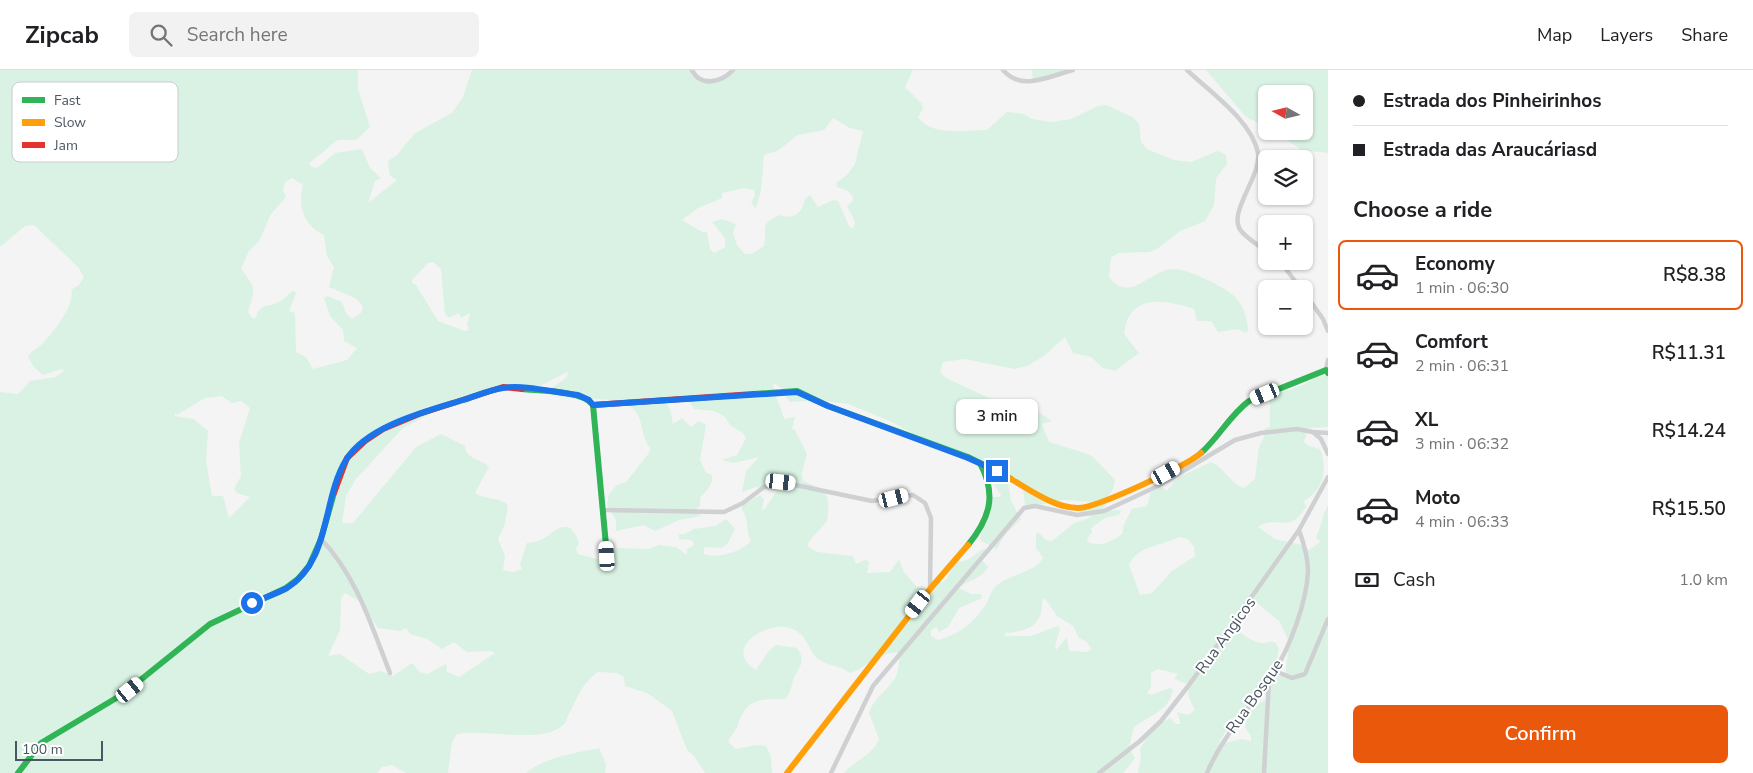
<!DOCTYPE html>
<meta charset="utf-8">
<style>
:root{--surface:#fff;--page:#f2f2f2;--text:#202124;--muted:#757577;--line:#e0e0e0;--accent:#ea580c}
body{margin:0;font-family:"Nunito Sans",sans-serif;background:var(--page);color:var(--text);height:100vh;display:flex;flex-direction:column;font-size:19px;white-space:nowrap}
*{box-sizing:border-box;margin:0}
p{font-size:16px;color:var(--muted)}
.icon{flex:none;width:28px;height:28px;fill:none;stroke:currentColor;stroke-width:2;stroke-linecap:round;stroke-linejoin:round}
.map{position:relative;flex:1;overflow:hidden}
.panel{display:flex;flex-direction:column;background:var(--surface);width:425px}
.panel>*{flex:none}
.guide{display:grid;align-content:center;height:110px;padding:0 25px;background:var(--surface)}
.needle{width:32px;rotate:278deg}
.controls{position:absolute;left:1258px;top:15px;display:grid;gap:10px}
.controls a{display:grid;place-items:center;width:55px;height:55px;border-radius:8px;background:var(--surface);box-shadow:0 1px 4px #0004;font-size:25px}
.scale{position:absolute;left:15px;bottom:12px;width:88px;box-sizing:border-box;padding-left:5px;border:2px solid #4a5661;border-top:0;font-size:14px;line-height:18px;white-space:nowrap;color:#4a5661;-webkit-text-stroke:4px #fff;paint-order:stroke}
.end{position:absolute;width:22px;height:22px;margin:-11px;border:6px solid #1a73e8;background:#fff;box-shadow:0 0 0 2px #fff}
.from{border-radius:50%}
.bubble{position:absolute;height:35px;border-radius:8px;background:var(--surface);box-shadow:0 1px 4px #0004;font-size:16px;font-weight:600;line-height:35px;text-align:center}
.car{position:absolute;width:15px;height:30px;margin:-15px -8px;border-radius:6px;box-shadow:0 0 4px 1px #0007;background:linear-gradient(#fff 24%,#345 0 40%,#fff 0 76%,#345 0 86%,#fff 0)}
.guide b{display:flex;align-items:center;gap:18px;height:48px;font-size:19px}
.guide b+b{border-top:1px solid var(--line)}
.guide i{width:12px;height:12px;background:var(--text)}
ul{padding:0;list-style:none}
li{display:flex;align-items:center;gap:15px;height:70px;margin:0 10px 8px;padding:0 15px;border:2px solid transparent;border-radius:8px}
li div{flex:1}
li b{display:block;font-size:19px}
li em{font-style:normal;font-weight:600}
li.selected{border-color:var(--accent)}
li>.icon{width:45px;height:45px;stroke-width:1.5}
h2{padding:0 25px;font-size:22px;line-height:60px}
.pay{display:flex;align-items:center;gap:12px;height:55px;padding:0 25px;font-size:19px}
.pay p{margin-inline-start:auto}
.action{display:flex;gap:10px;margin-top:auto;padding:10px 25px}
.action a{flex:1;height:58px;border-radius:8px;background:var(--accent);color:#fff;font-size:20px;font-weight:600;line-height:58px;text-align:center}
header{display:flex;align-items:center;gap:30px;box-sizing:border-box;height:70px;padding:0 25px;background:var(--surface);border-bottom:1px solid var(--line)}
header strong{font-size:24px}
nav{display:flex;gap:28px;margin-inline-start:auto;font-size:18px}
.search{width:350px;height:45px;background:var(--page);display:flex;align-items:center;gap:12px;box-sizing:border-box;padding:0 18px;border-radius:8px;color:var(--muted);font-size:19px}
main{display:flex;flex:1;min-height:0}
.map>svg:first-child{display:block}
</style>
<header>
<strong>Zipcab</strong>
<div class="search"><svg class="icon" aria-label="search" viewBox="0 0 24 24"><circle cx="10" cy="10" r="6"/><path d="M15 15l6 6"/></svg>Search here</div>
<nav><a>Map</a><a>Layers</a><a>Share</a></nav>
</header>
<main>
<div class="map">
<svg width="1328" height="703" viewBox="0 0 1328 703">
<rect width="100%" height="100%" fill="#f4f4f4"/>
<path fill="#d9f2e3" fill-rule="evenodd" d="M0,0H358V19L370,57L356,70H338C333,73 313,91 309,93L312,97L317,98L335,83L362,79L370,98L381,108L375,111L368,133L397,110L390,106L388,91L397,85L415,63L452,43L463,27L472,0H690C704,13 717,10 732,0H913L905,17L922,34L923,39L918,47C932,67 965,60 987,60L1007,42L1024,44L1032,49L1051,52L1071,49L1098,36L1106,35L1133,47L1139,54L1141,72L1147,79L1174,90L1191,92L1218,81L1226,85L1227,94L1216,108L1214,135L1205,151L1180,161L1157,179L1149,182L1118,183L1111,188L1109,207C1130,235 1150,199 1174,199C1188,199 1226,217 1236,228C1244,237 1247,248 1248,260L1246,263L1238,259L1218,262L1211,251H1197L1194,239C1175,233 1143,224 1130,245C1126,250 1125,258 1124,264L1139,283L1115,301L1103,298L1091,287L1073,283L1065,267L1044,286L1027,296L1015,299L964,289L943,292L940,302L946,308L1000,333L1040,343L1052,351L1042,354L1049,372L1085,383L1093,387L1115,410C1111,441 1085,430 1064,430C1050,431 1042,437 1025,435L1023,419L1011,411L1008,412L1011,431L1021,449L1004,466L997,479L981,471L980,468L991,427H1000L1001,425L981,396L970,386L955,387L892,352L848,334L817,330L790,332L786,327V321L773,313C774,327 781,336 784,349L795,347L792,359L795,360L807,384L802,403L803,411C818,417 831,421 828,440C828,443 828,450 826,452C820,461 811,466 807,476L817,482L853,486L856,494L865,490L869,491L867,503L890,502L899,489L904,502L917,517L927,519L946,510L954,494L969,489L983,479L989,480L990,483H984L982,490L988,497C982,509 968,510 959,518L971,524H981L982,528L959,538L948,557L939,562L937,557L931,560V566L938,570C958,565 975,552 986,534C989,529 991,521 995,517C1007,504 1034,504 1043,488L1036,478V464L1039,463L1046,470L1052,471L1074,453L1090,448L1089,445L1072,438L1107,434L1103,439L1105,441L1121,440L1119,445L1105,448L1091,458L1092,463L1087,468L1088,472C1100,478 1113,471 1122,464L1124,454L1132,439L1147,436L1151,422L1162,417L1167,421C1183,400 1190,404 1211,392C1226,399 1229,413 1244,418L1255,409L1259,377L1264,367L1262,361L1270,356V326C1283,320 1297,320 1310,311C1316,307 1316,306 1324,306L1328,303V357L1308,358L1304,372L1309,376L1320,379C1328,398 1324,420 1304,431L1306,437C1303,441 1299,447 1295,450C1283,457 1271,447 1258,457L1275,469L1302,475L1309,480L1320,472L1316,467C1322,456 1322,445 1328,435V703H1138L1141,687L1140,679L1151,660L1170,648L1176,654H1181L1177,642L1188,645L1195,640L1189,628L1188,614L1174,609L1178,604L1158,599L1151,603V617L1147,623L1151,625L1170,618L1173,620C1168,642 1150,645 1134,657L1129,678L1135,688L1123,703H844C855,690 873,685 879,669L869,643C875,625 892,618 897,604C899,598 899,590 900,583C879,580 868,597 850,603C840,595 827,596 818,589C809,582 808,564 790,558C767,550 721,579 756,600L768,582L776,575L797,578C807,592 799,596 793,610C791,618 791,622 785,629C760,629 746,628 738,655C736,661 730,666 728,672L736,679L756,675L766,676L771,686L772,703H705L694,686L687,680L672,641L647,623L625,616L624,607L617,603L598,602C583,612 578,626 570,642C568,645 567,650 565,653C546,676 485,658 457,664L452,672L448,703H406L392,695L382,697L377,703H0V322L18,324L30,311L56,307L64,300L62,299L43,305L34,297L28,287C32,279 40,278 45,271C54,261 76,233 71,220L79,215L84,207L78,197L34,155L25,156L0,177ZM833,48L850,58L863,61L855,94L847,105L836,113L837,117L848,121L853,127V131L847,136L855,152L853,159L849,156L838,131L833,130L818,137L810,125L805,129C802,144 793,150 779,145C758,155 768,158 764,176L752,184H745L737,175L733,163L736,154L722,149L712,152L725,168V177L714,183L710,179L707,162H702L682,150L698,138L722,128V123L744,118L754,120L755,125L751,133L756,138L761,120L764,85L777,81L798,65L824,60ZM292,108L303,115C298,137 303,155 324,165L327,186L334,197L329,217L355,228L363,236L361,243L352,249L346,243L342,232L327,226L324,228L330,246L343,260L344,271L357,278L347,290L313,299L306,287L296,282L295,243L289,241L296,223L293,221C288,224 284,229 279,232C269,237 258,234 256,248H252L248,242L253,225V216L241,198L249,181L259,171L271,144L286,127L283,120L285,112ZM433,192L441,199L445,244L449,248L459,243L461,248L470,243L467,254L469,260L465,261L438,251L416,215L412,213V210L428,193ZM569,301L566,308L551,318V323C575,335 620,321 636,342C643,351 641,366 650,378L649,383L626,412L617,415L609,424L607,435L616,450V461L644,455L655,461L679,450L701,446L695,440L700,436V428C705,422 714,414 712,405L706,403L700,390L706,355L699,351L691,357L682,348L673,354L670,339L665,331L688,330L694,339L714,341L725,347L730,355L743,363L746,368L737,385L722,390L734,393L759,387L746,401L742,422L756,417L777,421L764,440L762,439L764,429L760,425L742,436V440C750,451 745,460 751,471C740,482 719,489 704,484V477L722,478L728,473L735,459L726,449L715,456L694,459L685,464H679V469L691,470L694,473L693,476L687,479V485L676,477L659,475L648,479L618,478L604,491L578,484L576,479L579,473C569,441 552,465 539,471C536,472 531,472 527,473L520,494L522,499L514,502L503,500L505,486L498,469L505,454L508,435C500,427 485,430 475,423L489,397C481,388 466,390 465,376L441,364L416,377L353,453H342L346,426L356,409L403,358L455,331L466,334L486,322L506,319L536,318ZM222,326L231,333L241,331L250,338L239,373L241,406L234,419L237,423L250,427L229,448L223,426H212L206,391L208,361L194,349L175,346V343L177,345L205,328ZM1179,467L1188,469L1194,477L1195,486L1172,501L1152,523L1140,525L1129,495C1138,475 1161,476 1179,467ZM345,523L359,531L378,558L400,561L406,558L410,564L427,569L442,579L454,572L467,582L491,581L495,583L459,607L447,602L446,594L427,604L420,602L412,593L393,606L381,601L369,604L340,584L328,586L340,560L341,528ZM1045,528L1057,546L1073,556L1079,568L1087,572L1091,579L1087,582L1069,581L1067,567L1056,580L1055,575L1060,559L1058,556L1031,566H1005L1006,562L1007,563C1029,561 1043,555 1042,531ZM1255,531L1280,552L1289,572L1285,606H1276L1273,604L1279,580L1276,573C1270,570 1267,574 1261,573C1250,571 1241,563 1233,556L1244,538ZM1265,617H1269L1267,629C1254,635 1247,642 1245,657L1251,666V671L1242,669L1225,673L1222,680L1219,678L1220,670L1235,648Z
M1032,0H1074L1033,10Z
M1206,0H1328V83L1302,80L1273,61H1304V24H1266V57L1246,47Z
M599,678L606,694L605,703H526C548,686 572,684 599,678Z"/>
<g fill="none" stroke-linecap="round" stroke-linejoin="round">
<path stroke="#ced0d2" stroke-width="4.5" d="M692,0C701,18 722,12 733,0
M1003,0C1022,22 1049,6 1073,0
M1187,0C1210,22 1252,51 1258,83C1262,106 1225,145 1242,162C1248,169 1258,175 1266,181
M1280,191L1301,219
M1304,222L1323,249L1328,261
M1326,300L1328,290
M1313,362L1328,363
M604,440L724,442L743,433L764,417L781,412L872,431L913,425L925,433L931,448L930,518
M321,469C357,507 371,555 390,603
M1275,601L1292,608L1305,604L1328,549
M831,703L873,616L1024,438L1035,436L1077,445L1104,441L1158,416L1235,370L1261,363L1297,359L1313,362L1321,369L1328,384
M1099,703L1140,671L1161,651L1189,615L1299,460L1328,407
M1207,703C1223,664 1252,637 1274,602C1290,577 1307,531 1308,501C1308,487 1304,474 1299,460
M1264,703L1269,610"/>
<path stroke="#30b455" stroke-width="6" d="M522,319C541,321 581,320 593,335L607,486
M754,324L797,321L828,336L968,387L1011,409
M1201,383C1219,367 1230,345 1249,331L1326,300L1328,303
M968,475C990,448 997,425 980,393
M18,703L41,673L123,624L210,554L286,518L298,509L309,496L321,469L334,423"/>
<path stroke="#ff9f0a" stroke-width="6" d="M1011,409C1030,420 1055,438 1078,438C1097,438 1186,396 1201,383
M787,703L930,519L968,475"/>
<path stroke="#e5322d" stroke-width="6" d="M593,335L754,324
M334,423L347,388L365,371L383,359L419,344L503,317L522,319"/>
</g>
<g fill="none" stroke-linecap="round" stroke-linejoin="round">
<path stroke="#1a73e8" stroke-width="6" d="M252,533C263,528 276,524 287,518C331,491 322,429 346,390C367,356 427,341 463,330C476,326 489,320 503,318C524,314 556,323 578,325L589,330L593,335L797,322L828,336L968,388L997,401"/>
</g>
<g text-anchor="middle" stroke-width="4" stroke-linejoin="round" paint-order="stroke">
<g font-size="16" fill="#4a5661" stroke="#fff">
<text transform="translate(1225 565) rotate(-54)" y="6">Rua Angicos</text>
<text transform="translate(1254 626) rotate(-55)" y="6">Rua Bosque</text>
</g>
</g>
<rect x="12" y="12" width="166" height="80" rx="8" fill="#fff" stroke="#c9ccd0" stroke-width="1"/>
<rect x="22" y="27" width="23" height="6" fill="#30b455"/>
<rect x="22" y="49" width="23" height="7" fill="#ff9f0a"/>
<rect x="22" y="72" width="23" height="6" fill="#e5322d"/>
<g font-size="14" fill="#4a5661">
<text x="54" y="35">Fast</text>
<text x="54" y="57">Slow</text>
<text x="54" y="80">Jam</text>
</g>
</svg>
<div class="controls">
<a><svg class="needle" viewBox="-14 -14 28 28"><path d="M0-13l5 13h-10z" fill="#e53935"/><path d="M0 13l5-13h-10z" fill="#757577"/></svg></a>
<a><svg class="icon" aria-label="layers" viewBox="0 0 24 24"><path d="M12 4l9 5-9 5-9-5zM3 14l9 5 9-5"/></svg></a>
<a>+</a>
<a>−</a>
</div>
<div class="scale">100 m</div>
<i class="end from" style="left:252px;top:533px"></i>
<i class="end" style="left:997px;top:401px"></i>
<div class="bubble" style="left:956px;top:329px;width:82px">3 min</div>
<i class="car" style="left:1265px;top:324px;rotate:248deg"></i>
<i class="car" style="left:1166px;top:403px;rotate:61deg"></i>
<i class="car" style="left:781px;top:412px;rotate:96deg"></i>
<i class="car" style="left:894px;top:428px;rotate:76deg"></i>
<i class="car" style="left:607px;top:486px;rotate:356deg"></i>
<i class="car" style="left:918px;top:534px;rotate:217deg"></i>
<i class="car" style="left:130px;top:620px;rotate:51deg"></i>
</div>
<section class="panel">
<div class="guide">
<b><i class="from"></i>Estrada dos Pinheirinhos</b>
<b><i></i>Estrada das Araucáriasd</b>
</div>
<h2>Choose a ride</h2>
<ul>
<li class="selected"><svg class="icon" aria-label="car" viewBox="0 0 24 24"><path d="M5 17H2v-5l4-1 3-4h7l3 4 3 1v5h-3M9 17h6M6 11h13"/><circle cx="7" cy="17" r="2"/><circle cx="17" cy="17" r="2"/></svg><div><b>Economy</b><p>1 min · 06:30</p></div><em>R$8.38</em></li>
<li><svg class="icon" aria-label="car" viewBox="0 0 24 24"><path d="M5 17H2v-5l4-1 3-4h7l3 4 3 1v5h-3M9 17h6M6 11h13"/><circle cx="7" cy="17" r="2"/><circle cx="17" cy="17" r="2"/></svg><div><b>Comfort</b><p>2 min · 06:31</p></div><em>R$11.31</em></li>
<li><svg class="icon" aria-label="car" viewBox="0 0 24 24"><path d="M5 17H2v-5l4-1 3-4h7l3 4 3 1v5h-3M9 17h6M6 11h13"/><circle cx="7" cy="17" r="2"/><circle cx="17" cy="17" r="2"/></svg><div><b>XL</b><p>3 min · 06:32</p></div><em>R$14.24</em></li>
<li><svg class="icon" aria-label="car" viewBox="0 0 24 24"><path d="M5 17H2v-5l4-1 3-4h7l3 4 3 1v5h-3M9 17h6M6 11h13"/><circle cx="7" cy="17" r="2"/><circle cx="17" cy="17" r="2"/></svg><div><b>Moto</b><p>4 min · 06:33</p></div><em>R$15.50</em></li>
</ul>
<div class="pay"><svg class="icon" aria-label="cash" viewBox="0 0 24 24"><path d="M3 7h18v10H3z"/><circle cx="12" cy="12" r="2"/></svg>Cash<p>1.0 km</p></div>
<div class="action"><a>Confirm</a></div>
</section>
</main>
